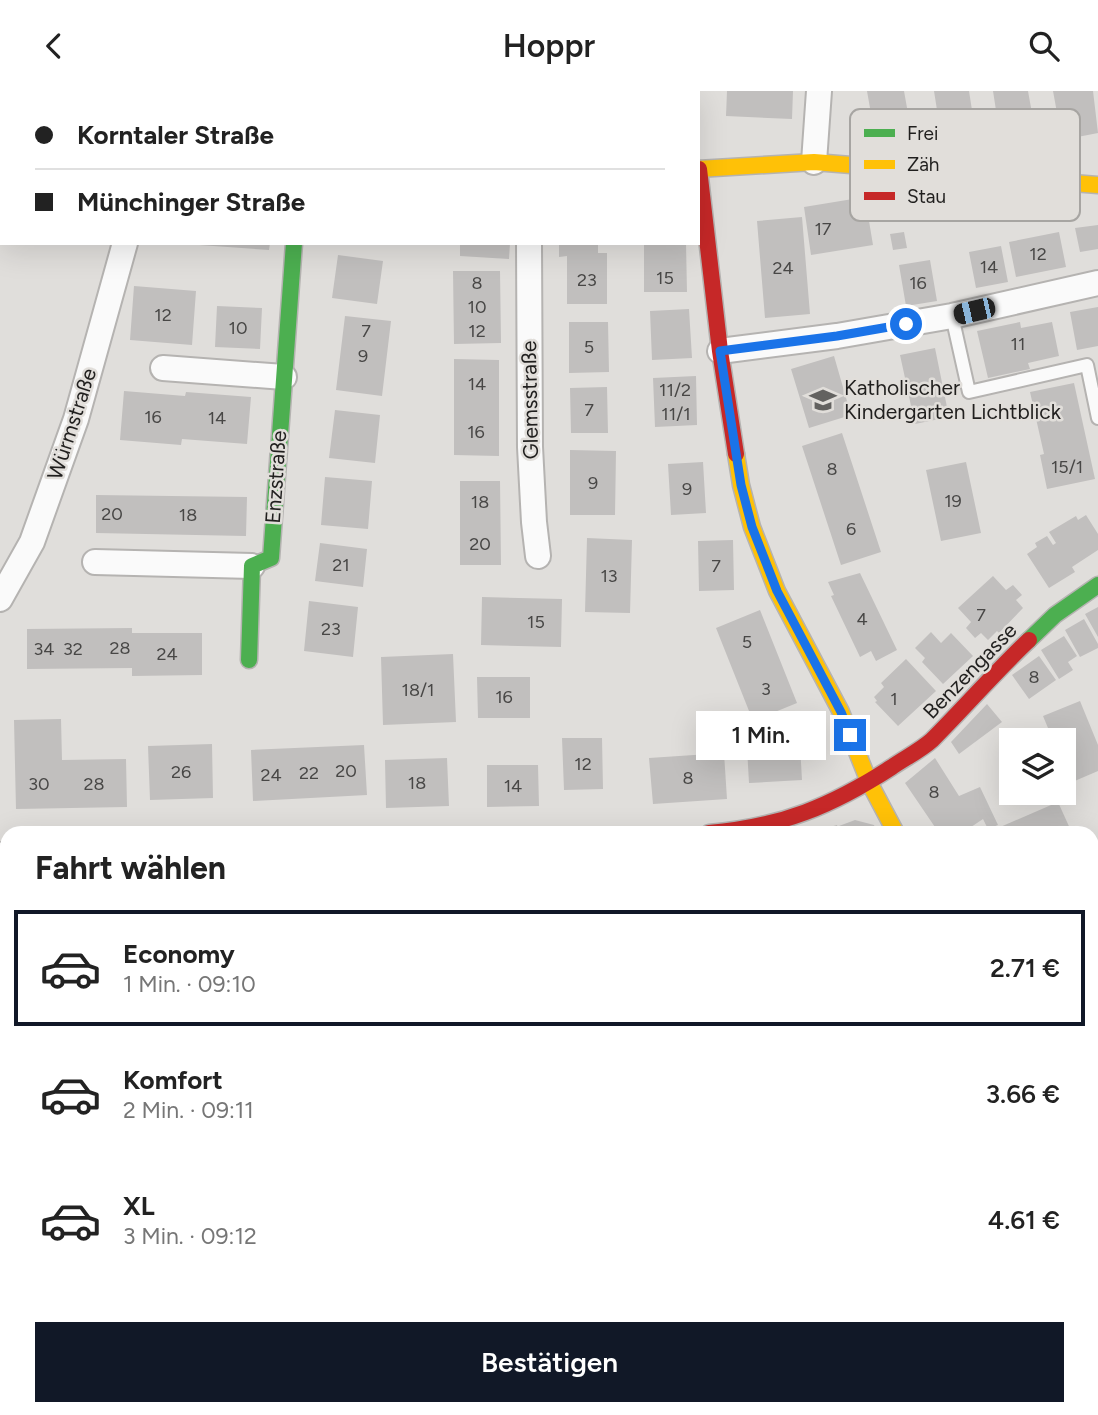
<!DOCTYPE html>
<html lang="de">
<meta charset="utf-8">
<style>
:root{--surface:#fff;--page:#f6f6f6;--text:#222;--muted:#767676;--line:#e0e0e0;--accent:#111827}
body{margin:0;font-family:Figtree,sans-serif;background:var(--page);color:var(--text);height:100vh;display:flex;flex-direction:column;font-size:26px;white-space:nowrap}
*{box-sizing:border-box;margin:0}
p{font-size:23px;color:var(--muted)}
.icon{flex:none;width:38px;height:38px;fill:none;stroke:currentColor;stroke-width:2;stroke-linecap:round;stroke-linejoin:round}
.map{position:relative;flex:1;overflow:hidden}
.sheet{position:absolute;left:0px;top:735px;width:1099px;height:590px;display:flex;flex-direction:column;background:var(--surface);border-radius:21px 21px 0 0;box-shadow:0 7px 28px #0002}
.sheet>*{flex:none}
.banner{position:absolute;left:0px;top:0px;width:700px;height:154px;box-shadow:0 7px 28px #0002;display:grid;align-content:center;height:154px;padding:0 35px;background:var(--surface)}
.controls{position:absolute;left:999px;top:637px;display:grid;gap:14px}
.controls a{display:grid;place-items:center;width:77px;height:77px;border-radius:0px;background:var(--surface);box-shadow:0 7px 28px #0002;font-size:35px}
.end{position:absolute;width:32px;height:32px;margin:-16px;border:9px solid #1a73e8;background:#fff;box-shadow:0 0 0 4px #fff}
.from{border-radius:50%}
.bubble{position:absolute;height:49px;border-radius:0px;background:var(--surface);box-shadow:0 7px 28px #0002;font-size:23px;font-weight:600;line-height:49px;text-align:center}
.car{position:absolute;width:21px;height:42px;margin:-21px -10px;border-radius:9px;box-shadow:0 0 5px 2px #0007;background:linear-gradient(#222 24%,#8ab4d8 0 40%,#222 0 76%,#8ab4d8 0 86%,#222 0)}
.banner b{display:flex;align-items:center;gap:24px;height:66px;font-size:26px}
.banner b+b{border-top:2px solid var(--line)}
.banner i{width:18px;height:18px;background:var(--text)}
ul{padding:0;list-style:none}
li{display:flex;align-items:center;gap:21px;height:116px;margin:0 14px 10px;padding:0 21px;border:4px solid transparent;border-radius:0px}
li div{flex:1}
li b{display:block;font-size:26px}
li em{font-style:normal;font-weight:600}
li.active{border-color:var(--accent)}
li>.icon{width:63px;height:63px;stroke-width:1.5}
h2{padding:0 35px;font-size:32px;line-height:84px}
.button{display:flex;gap:14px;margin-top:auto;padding:14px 35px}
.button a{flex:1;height:80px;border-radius:0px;background:var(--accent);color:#fff;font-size:28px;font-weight:600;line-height:80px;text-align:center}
header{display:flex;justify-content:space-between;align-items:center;height:91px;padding:0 35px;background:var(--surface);font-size:32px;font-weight:600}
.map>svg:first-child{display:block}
</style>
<header><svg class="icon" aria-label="back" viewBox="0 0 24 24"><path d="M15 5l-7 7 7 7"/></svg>Hoppr<svg class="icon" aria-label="search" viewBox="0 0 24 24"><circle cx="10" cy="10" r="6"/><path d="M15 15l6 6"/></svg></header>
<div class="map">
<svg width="1098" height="1324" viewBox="0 0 1098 1324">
<rect width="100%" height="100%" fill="#e0dedb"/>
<path fill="#c8d3be" d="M1092,1248H1098V1324H925L929,1318H1092Z"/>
<path fill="#c1bfbe" d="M727,0H793L792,28L726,25Z
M867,0H904L909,28L873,34Z
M934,0H969L974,32L940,38Z
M993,0H1028L1035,39L1000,45Z
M1053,0H1093L1098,42L1062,49Z
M865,106L873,154L811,164L804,116Z
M802,126L810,223L765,227L757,130Z
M1098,134V158L1080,161L1075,137Z
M904,141L907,157L893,159L890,143Z
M1059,141L1066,176L1016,186L1009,151Z
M199,152H270L269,159L199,154Z
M460,152H510L509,168L460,165Z
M559,152H598V162H607V213H567V165L559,166Z
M644,152H686L687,201H644Z
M1001,155L1008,191L976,197L969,161Z
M338,164L383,170L377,213L332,207Z
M930,169L937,210L906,215L899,174Z
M453,180H500L501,252L454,253Z
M134,195L196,200L192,254L130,249Z
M217,215L262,217L260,258L215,256Z
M1098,216V255L1077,259L1070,221Z
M689,218L692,267L652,269L650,220Z
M345,225L391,230L382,305L336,299Z
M569,231H608L609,281L569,282Z
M1020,231L1021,237L1052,231L1059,265L1028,272L1030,278L988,287L977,240Z
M935,257L949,326L915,333L900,264Z
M834,265L851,324L809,337L791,278Z
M454,268L499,269V365L454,364Z
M696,285L697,334L655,336L653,287Z
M1074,292L1095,388L1047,398L1040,364L1044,363L1030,301Z
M607,296L608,342H571L570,297Z
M124,300L185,305L186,301L251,306L247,353L182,348L181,354L120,349Z
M335,319L380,324L375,372L329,367Z
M842,342L881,461L841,474L802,355Z
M570,359L616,360L615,424H570Z
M703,371L706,422L671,424L668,373Z
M966,371L981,442L941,450L926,379Z
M325,386L372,390L368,438L321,434Z
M460,390H500L501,474H460Z
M96,404L247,406L246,445L96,442Z
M1086,424L1098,443V459L1072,476L1075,481L1049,497L1027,463L1037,456L1035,452L1047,445L1053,454L1056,452L1049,441L1076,425L1078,429Z
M587,447L632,449L630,522L585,521Z
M733,449L734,499L699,500L698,450Z
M320,452L367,458L363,496L315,490Z
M860,482L897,559L876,570L871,560L860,566L831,505L834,504L828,491Z
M993,485L1006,499L1013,494L1022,504L1016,509L1023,517L999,542L997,540L988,549L981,542L975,547L966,537L971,531L958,517Z
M482,506L562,508L561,556L481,554Z
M309,510L358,516L353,566L304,560Z
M1098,516V546L1085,523Z
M760,519L797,612L753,630L716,537Z
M1084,528L1098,553V557L1080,566L1065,539Z
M132,537V542H202V584L132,585V577L27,578V538Z
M931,541L941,552L951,542L973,565L943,593L922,571L925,567L915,557Z
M1064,545L1077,565L1068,571L1073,579L1059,588L1041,559Z
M453,563L456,631L383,634L381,566Z
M1039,565L1056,589L1029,608L1012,584Z
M906,568L936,600L898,635L875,611L877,610L874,606L884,596L881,592Z
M477,586H530V627H478Z
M1080,610L1098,654V680L1070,692L1064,678V649H1053L1043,625Z
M987,613L1002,631L959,663L951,651Z
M61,628L62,669L126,668L127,716L16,718L14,629Z
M799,636L802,689L749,692L746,639Z
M562,647H602L603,698L564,699Z
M212,653L213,707L150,709L148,655Z
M364,654L367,704L253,710L251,659Z
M724,662L727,708L653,713L649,667Z
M447,667L449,715L386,717L385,669Z
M935,667L959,705L980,696L998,734L988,738L983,728L962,742H939L905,692Z
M487,674H538L539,715L487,716Z
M1058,711L1072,742H988L998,737Z
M855,729L874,734L877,742H841L839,735Z
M837,734L839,742H813V741Z
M1092,817L1098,835V838L1092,839Z
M1098,956V1033L1092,1034V957Z
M0,1016L7,1017V1067H0Z
M251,1318H292V1324H251Z
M358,1318H400L399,1324H358Z
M467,1318H510V1324H467Z"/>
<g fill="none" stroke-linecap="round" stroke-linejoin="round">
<g stroke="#b5b3b1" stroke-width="16">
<path id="lane" d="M952,225L969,301L1087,274L1098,327
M326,1324V1318
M439,1324V1318"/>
</g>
<g stroke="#b5b3b1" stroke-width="28">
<path id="street" d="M335,0L339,2
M168,2V0
M311,2V0
M384,2L385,0
M603,2V0
M814,71L819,0
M529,152L530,356L534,431L538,465
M720,260L837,245L952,225L1098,192
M163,277L284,286
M95,471L252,475
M0,508L32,451L76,328L125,152
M0,764L7,769
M0,849L7,815
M1092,881L1098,879
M0,930L7,931
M0,1086L7,1088
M546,1318V1324
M798,1318V1324"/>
</g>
<g stroke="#b5b3b1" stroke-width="19">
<path id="fast" d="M1029,549L1055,524L1098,494
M249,569L252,475L271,467L294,152"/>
</g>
<g stroke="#b5b3b1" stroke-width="19">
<path id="slow" d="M698,78L814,71L1098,94
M736,363L741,394L752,436L777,500L841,621L869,691L896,742"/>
</g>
<g stroke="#b5b3b1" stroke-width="19">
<path id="jam" d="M699,78L720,260L736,363
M709,742C781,736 832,715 892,676C905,667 921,659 932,649C965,616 995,581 1029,549"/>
</g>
<use href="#lane" stroke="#fafafa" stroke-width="12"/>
<use href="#street" stroke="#fafafa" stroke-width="24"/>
<use href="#fast" stroke="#4caf50" stroke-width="16"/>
<use href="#slow" stroke="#ffc107" stroke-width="16"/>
<use href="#jam" stroke="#c62828" stroke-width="16"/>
</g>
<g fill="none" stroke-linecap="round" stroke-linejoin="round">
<path stroke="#1a73e8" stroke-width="9" d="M850,644L841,621L777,500L752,436L741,394L720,260L837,245L906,233"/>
</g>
<defs>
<g id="school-bare" transform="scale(2.1)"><path d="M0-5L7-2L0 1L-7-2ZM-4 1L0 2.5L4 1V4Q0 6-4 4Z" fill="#636260" stroke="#e1deda" stroke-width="2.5" paint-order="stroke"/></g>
</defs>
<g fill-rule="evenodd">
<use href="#school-bare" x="823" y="309"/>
</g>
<g text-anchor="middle" stroke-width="5" stroke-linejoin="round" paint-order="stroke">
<g font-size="18" fill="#484746">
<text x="823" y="144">17</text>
<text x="1038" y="169">12</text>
<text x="989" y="182">14</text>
<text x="783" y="183">24</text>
<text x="665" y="193">15</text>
<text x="587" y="195">23</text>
<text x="477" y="198">8</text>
<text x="918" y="198">16</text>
<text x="477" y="222">10</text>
<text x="163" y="230">12</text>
<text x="238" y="243">10</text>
<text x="366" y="246">7</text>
<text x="477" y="246">12</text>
<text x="1018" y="259">11</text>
<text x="589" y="262">5</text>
<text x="363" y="271">9</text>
<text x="477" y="299">14</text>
<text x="675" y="305">11/2</text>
<text x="589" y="325">7</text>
<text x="676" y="329">11/1</text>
<text x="153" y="332">16</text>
<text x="217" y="333">14</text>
<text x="476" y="347">16</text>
<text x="1067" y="382">15/1</text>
<text x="832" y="384">8</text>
<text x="593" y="398">9</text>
<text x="687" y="404">9</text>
<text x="953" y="416">19</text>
<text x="480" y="417">18</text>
<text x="112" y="429">20</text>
<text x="188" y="430">18</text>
<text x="851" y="444">6</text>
<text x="480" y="459">20</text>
<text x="341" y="480">21</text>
<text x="716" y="481">7</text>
<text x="609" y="491">13</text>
<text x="981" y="530">7</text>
<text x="862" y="534">4</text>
<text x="536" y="537">15</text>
<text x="331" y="544">23</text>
<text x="747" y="557">5</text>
<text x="120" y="563">28</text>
<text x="44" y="564">34</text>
<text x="73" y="564">32</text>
<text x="167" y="569">24</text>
<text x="1034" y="592">8</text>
<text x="766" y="604">3</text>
<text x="418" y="605">18/1</text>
<text x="504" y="612">16</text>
<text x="894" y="614">1</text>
<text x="583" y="679">12</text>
<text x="346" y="686">20</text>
<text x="181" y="687">26</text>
<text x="309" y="688">22</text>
<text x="271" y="690">24</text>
<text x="688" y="693">8</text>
<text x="417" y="698">18</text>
<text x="39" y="699">30</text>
<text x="94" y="699">28</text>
<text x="513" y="701">14</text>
<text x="934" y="707">8</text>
</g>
<g font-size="21" fill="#201f1e" stroke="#e1deda" text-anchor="start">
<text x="844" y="304">Katholischer<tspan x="844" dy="24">Kindergarten Lichtblick</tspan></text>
</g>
<g font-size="21" fill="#201f1e" stroke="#e1deda">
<text transform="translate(530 309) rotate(-91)" y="7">Glemsstraße</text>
<text transform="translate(72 333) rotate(-72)" y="7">Würmstraße</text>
<text transform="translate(276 386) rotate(-86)" y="7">Enzstraße</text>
<text transform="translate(970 580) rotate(-46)" y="7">Benzengasse</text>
</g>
</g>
<rect x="850" y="18" width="230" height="112" rx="10" fill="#e1deda" stroke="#a7a5a2" stroke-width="2"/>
<rect x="864" y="38" width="31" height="8" fill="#4caf50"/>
<rect x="864" y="69" width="31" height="9" fill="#ffc107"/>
<rect x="864" y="101" width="31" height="8" fill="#c62828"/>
<g font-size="19" fill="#201f1e">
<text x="907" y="49">Frei</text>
<text x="907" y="80">Zäh</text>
<text x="907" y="112">Stau</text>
</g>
</svg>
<div class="controls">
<a><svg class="icon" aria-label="layers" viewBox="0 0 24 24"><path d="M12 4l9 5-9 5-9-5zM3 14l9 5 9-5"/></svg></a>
</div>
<i class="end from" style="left:906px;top:233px"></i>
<i class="end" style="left:850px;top:644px"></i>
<div class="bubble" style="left:696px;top:620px;width:130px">1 Min.</div>
<i class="car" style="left:974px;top:220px;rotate:257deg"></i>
<div class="banner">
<b><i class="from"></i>Korntaler Straße</b>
<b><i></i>Münchinger Straße</b>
</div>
<section class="sheet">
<h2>Fahrt wählen</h2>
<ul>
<li class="active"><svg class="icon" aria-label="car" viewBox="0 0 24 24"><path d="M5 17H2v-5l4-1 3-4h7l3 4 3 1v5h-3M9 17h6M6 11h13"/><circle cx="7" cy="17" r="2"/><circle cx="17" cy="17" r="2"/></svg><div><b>Economy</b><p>1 Min. · 09:10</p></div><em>2.71 €</em></li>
<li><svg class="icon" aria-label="car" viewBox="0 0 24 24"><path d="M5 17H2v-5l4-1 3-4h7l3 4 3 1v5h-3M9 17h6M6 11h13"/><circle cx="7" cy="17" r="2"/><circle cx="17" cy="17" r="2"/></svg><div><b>Komfort</b><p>2 Min. · 09:11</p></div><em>3.66 €</em></li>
<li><svg class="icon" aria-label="car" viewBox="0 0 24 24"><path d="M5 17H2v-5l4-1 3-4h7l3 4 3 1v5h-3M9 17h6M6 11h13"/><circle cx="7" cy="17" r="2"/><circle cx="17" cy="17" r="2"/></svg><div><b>XL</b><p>3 Min. · 09:12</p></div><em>4.61 €</em></li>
</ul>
<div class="button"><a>Bestätigen</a></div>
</section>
</div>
